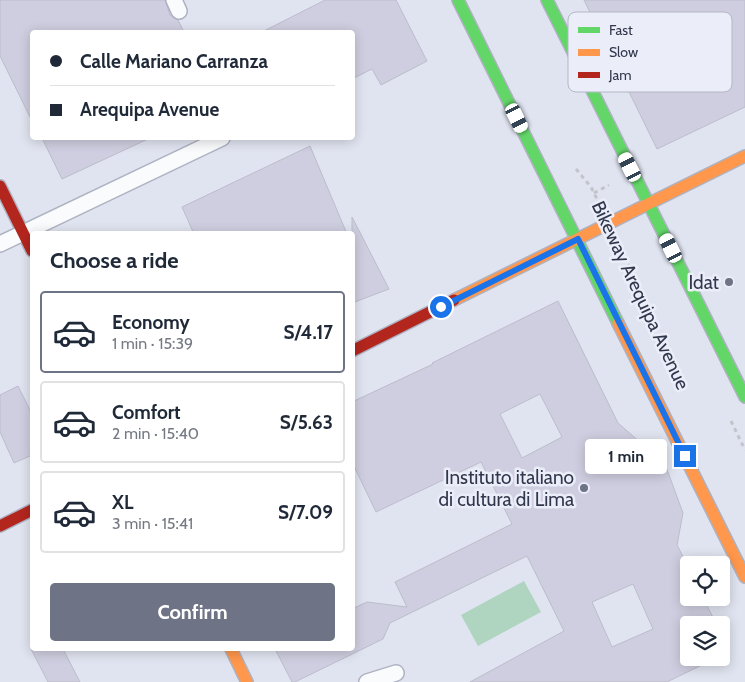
<!DOCTYPE html>
<meta charset="utf-8">
<style>
:root{--surface:#fff;--page:#f2f2f3;--text:#1f2937;--muted:#747a83;--line:#e0e1e3;--accent:#6e7485}
body{margin:0;font-family:Cabin,sans-serif;background:var(--page);color:var(--text);height:100vh;display:flex;flex-direction:column;font-size:19px;white-space:nowrap}
*{box-sizing:border-box;margin:0}
p{font-size:16px;color:var(--muted)}
.icon{flex:none;width:28px;height:28px;fill:none;stroke:currentColor;stroke-width:2;stroke-linecap:round;stroke-linejoin:round}
.map{position:relative;flex:1;overflow:hidden}
.details{position:absolute;left:30px;top:231px;width:325px;height:420px;display:flex;flex-direction:column;background:var(--surface);border-radius:5px;box-shadow:0 2px 12px #0003}
.details>*{flex:none}
.top-card{position:absolute;left:30px;top:30px;width:325px;height:110px;border-radius:5px;box-shadow:0 2px 12px #0003;display:grid;align-content:center;height:110px;padding:0 20px;background:var(--surface)}
.buttons{position:absolute;left:680px;top:556px;display:grid;gap:10px}
.buttons a{display:grid;place-items:center;width:50px;height:50px;border-radius:5px;background:var(--surface);box-shadow:0 2px 12px #0003;font-size:25px}
.end{position:absolute;width:22px;height:22px;margin:-11px;border:6px solid #1a73e8;background:#fff;box-shadow:0 0 0 2px #fff}
.from{border-radius:50%}
.bubble{position:absolute;height:35px;border-radius:5px;background:var(--surface);box-shadow:0 2px 12px #0003;font-size:16px;font-weight:800;line-height:35px;text-align:center}
.car{position:absolute;width:15px;height:30px;margin:-15px -8px;border-radius:6px;box-shadow:0 0 4px 1px #0007;background:linear-gradient(#fff 24%,#345 0 40%,#fff 0 76%,#345 0 86%,#fff 0)}
.top-card b{display:flex;align-items:center;gap:18px;height:48px;font-size:19px}
.top-card b+b{border-top:1px solid var(--line)}
.top-card i{width:12px;height:12px;background:var(--text)}
ul{padding:0;list-style:none}
li{display:flex;align-items:center;gap:15px;height:82px;margin:0 10px 8px;padding:0 10px;border:2px solid var(--line);border-radius:5px}
li div{flex:1}
li b{display:block;font-size:19px}
li em{font-style:normal;font-weight:800}
li.active{border-color:var(--accent)}
li>.icon{width:45px;height:45px;stroke-width:1.5}
h2{padding:0 20px;font-size:22px;line-height:60px}
.primary-button{display:flex;gap:10px;margin-top:auto;padding:10px 20px}
.primary-button a{flex:1;height:58px;border-radius:5px;background:var(--accent);color:#fff;font-size:20px;font-weight:800;line-height:58px;text-align:center}
.map>svg:first-child{display:block}
</style>
<div class="map">
<svg width="745" height="682" viewBox="0 0 745 682">
<rect width="100%" height="100%" fill="#e0e4f0"/>
<path fill="#afd4bf" d="M524,581L541,612L478,646L461,615Z"/>
<path fill="#cecee0" stroke="#bcbccc" fill-rule="evenodd" d="M0,0H165L170,15L178,20L184,32H32V121L0,56Z
M325,0H396L427,61L381,85L372,69L352,79V32H262Z
M584,0H745V107L657,149Z
M42,138H150L62,179Z
M310,146L347,234H194L182,207Z
M352,217L389,289L352,303Z
M558,301L618,423L665,464L683,513L677,545L689,568V598H703L717,625H689V658H716L667,682H470L564,631L527,556L390,623L383,639L295,682H292L275,649H352V609L367,602L407,607L395,582L512,524L481,462L376,512L352,462V402L433,364L432,363ZM540,394L562,437L522,458L500,414ZM633,584L653,629L612,647L592,602Z
M18,386L32,414V455L14,463L0,432V395Z
M31,649H63L80,682H48Z"/>
<g fill="none" stroke-linecap="round" stroke-linejoin="round">
<g stroke="#aeb2c1" stroke-width="18">
<path id="lane" d="M174,0L179,11
M0,244L222,138
M367,682L396,673"/>
</g>
<g stroke="#aeb2c1" stroke-width="14">
<path id="fast" d="M458,0L618,323
M547,0L745,397"/>
</g>
<g stroke="#aeb2c1" stroke-width="14">
<path id="slow" d="M454,300L745,156
M618,323L745,577
M231,649L247,682"/>
</g>
<g stroke="#aeb2c1" stroke-width="14">
<path id="jam" d="M0,186L32,251
M352,351L454,300
M0,526L32,510"/>
</g>
<path stroke="#c2c4ca" stroke-width="3" stroke-dasharray="4 4" stroke-linecap="butt" d="M576,169L591,187L597,199
M594,193L609,185
M623,249L638,292L647,310
M731,421L745,450"/>
<use href="#lane" stroke="#fafbfd" stroke-width="15"/>
<use href="#fast" stroke="#63d668" stroke-width="11"/>
<use href="#slow" stroke="#ff974d" stroke-width="11"/>
<use href="#jam" stroke="#b3261e" stroke-width="11"/>
</g>
<g fill="none" stroke-linecap="round" stroke-linejoin="round">
<path stroke="#1a73e8" stroke-width="6" d="M441,307L578,239L685,456"/>
</g>
<g fill="#6e7485" stroke="#ebeef9" stroke-width="2">
<circle cx="729" cy="282" r="5"/>
<circle cx="584" cy="488" r="5"/>
</g>
<g text-anchor="middle" stroke-width="5" stroke-linejoin="round" paint-order="stroke">
<g font-size="19" fill="#31374c" stroke="#ebeef9" text-anchor="end">
<text x="719" y="289">Idat</text>
<text x="574" y="484">Instituto italiano<tspan x="574" dy="22">di cultura di Lima</tspan></text>
</g>
<g font-size="19" fill="#31374c" stroke="#ebeef9">
<text transform="translate(641 295) rotate(65)" y="7">Bikeway Arequipa Avenue</text>
</g>
</g>
<rect x="568" y="12" width="164" height="80" rx="8" fill="#ebeef9" stroke="#b3b7c5" stroke-width="1"/>
<rect x="578" y="27" width="22" height="6" fill="#63d668"/>
<rect x="578" y="49" width="22" height="7" fill="#ff974d"/>
<rect x="578" y="72" width="22" height="6" fill="#b3261e"/>
<g font-size="14" fill="#31374c">
<text x="609" y="35">Fast</text>
<text x="609" y="57">Slow</text>
<text x="609" y="80">Jam</text>
</g>
</svg>
<div class="buttons">
<a><svg class="icon" aria-label="locate" viewBox="0 0 24 24"><circle cx="12" cy="12" r="6"/><path d="M12 2v4M12 18v4M2 12h4M18 12h4"/></svg></a>
<a><svg class="icon" aria-label="layers" viewBox="0 0 24 24"><path d="M12 4l9 5-9 5-9-5zM3 14l9 5 9-5"/></svg></a>
</div>
<i class="end from" style="left:441px;top:307px"></i>
<i class="end" style="left:685px;top:456px"></i>
<div class="bubble" style="left:585px;top:439px;width:82px">1 min</div>
<i class="car" style="left:517px;top:118px;rotate:154deg"></i>
<i class="car" style="left:630px;top:167px;rotate:333deg"></i>
<i class="car" style="left:671px;top:248px;rotate:334deg"></i>
<div class="top-card">
<b><i class="from"></i>Calle Mariano Carranza</b>
<b><i></i>Arequipa Avenue</b>
</div>
<section class="details">
<h2>Choose a ride</h2>
<ul>
<li class="active"><svg class="icon" aria-label="car" viewBox="0 0 24 24"><path d="M5 17H2v-5l4-1 3-4h7l3 4 3 1v5h-3M9 17h6M6 11h13"/><circle cx="7" cy="17" r="2"/><circle cx="17" cy="17" r="2"/></svg><div><b>Economy</b><p>1 min · 15:39</p></div><em>S/4.17</em></li>
<li><svg class="icon" aria-label="car" viewBox="0 0 24 24"><path d="M5 17H2v-5l4-1 3-4h7l3 4 3 1v5h-3M9 17h6M6 11h13"/><circle cx="7" cy="17" r="2"/><circle cx="17" cy="17" r="2"/></svg><div><b>Comfort</b><p>2 min · 15:40</p></div><em>S/5.63</em></li>
<li><svg class="icon" aria-label="car" viewBox="0 0 24 24"><path d="M5 17H2v-5l4-1 3-4h7l3 4 3 1v5h-3M9 17h6M6 11h13"/><circle cx="7" cy="17" r="2"/><circle cx="17" cy="17" r="2"/></svg><div><b>XL</b><p>3 min · 15:41</p></div><em>S/7.09</em></li>
</ul>
<div class="primary-button"><a>Confirm</a></div>
</section>
</div>
